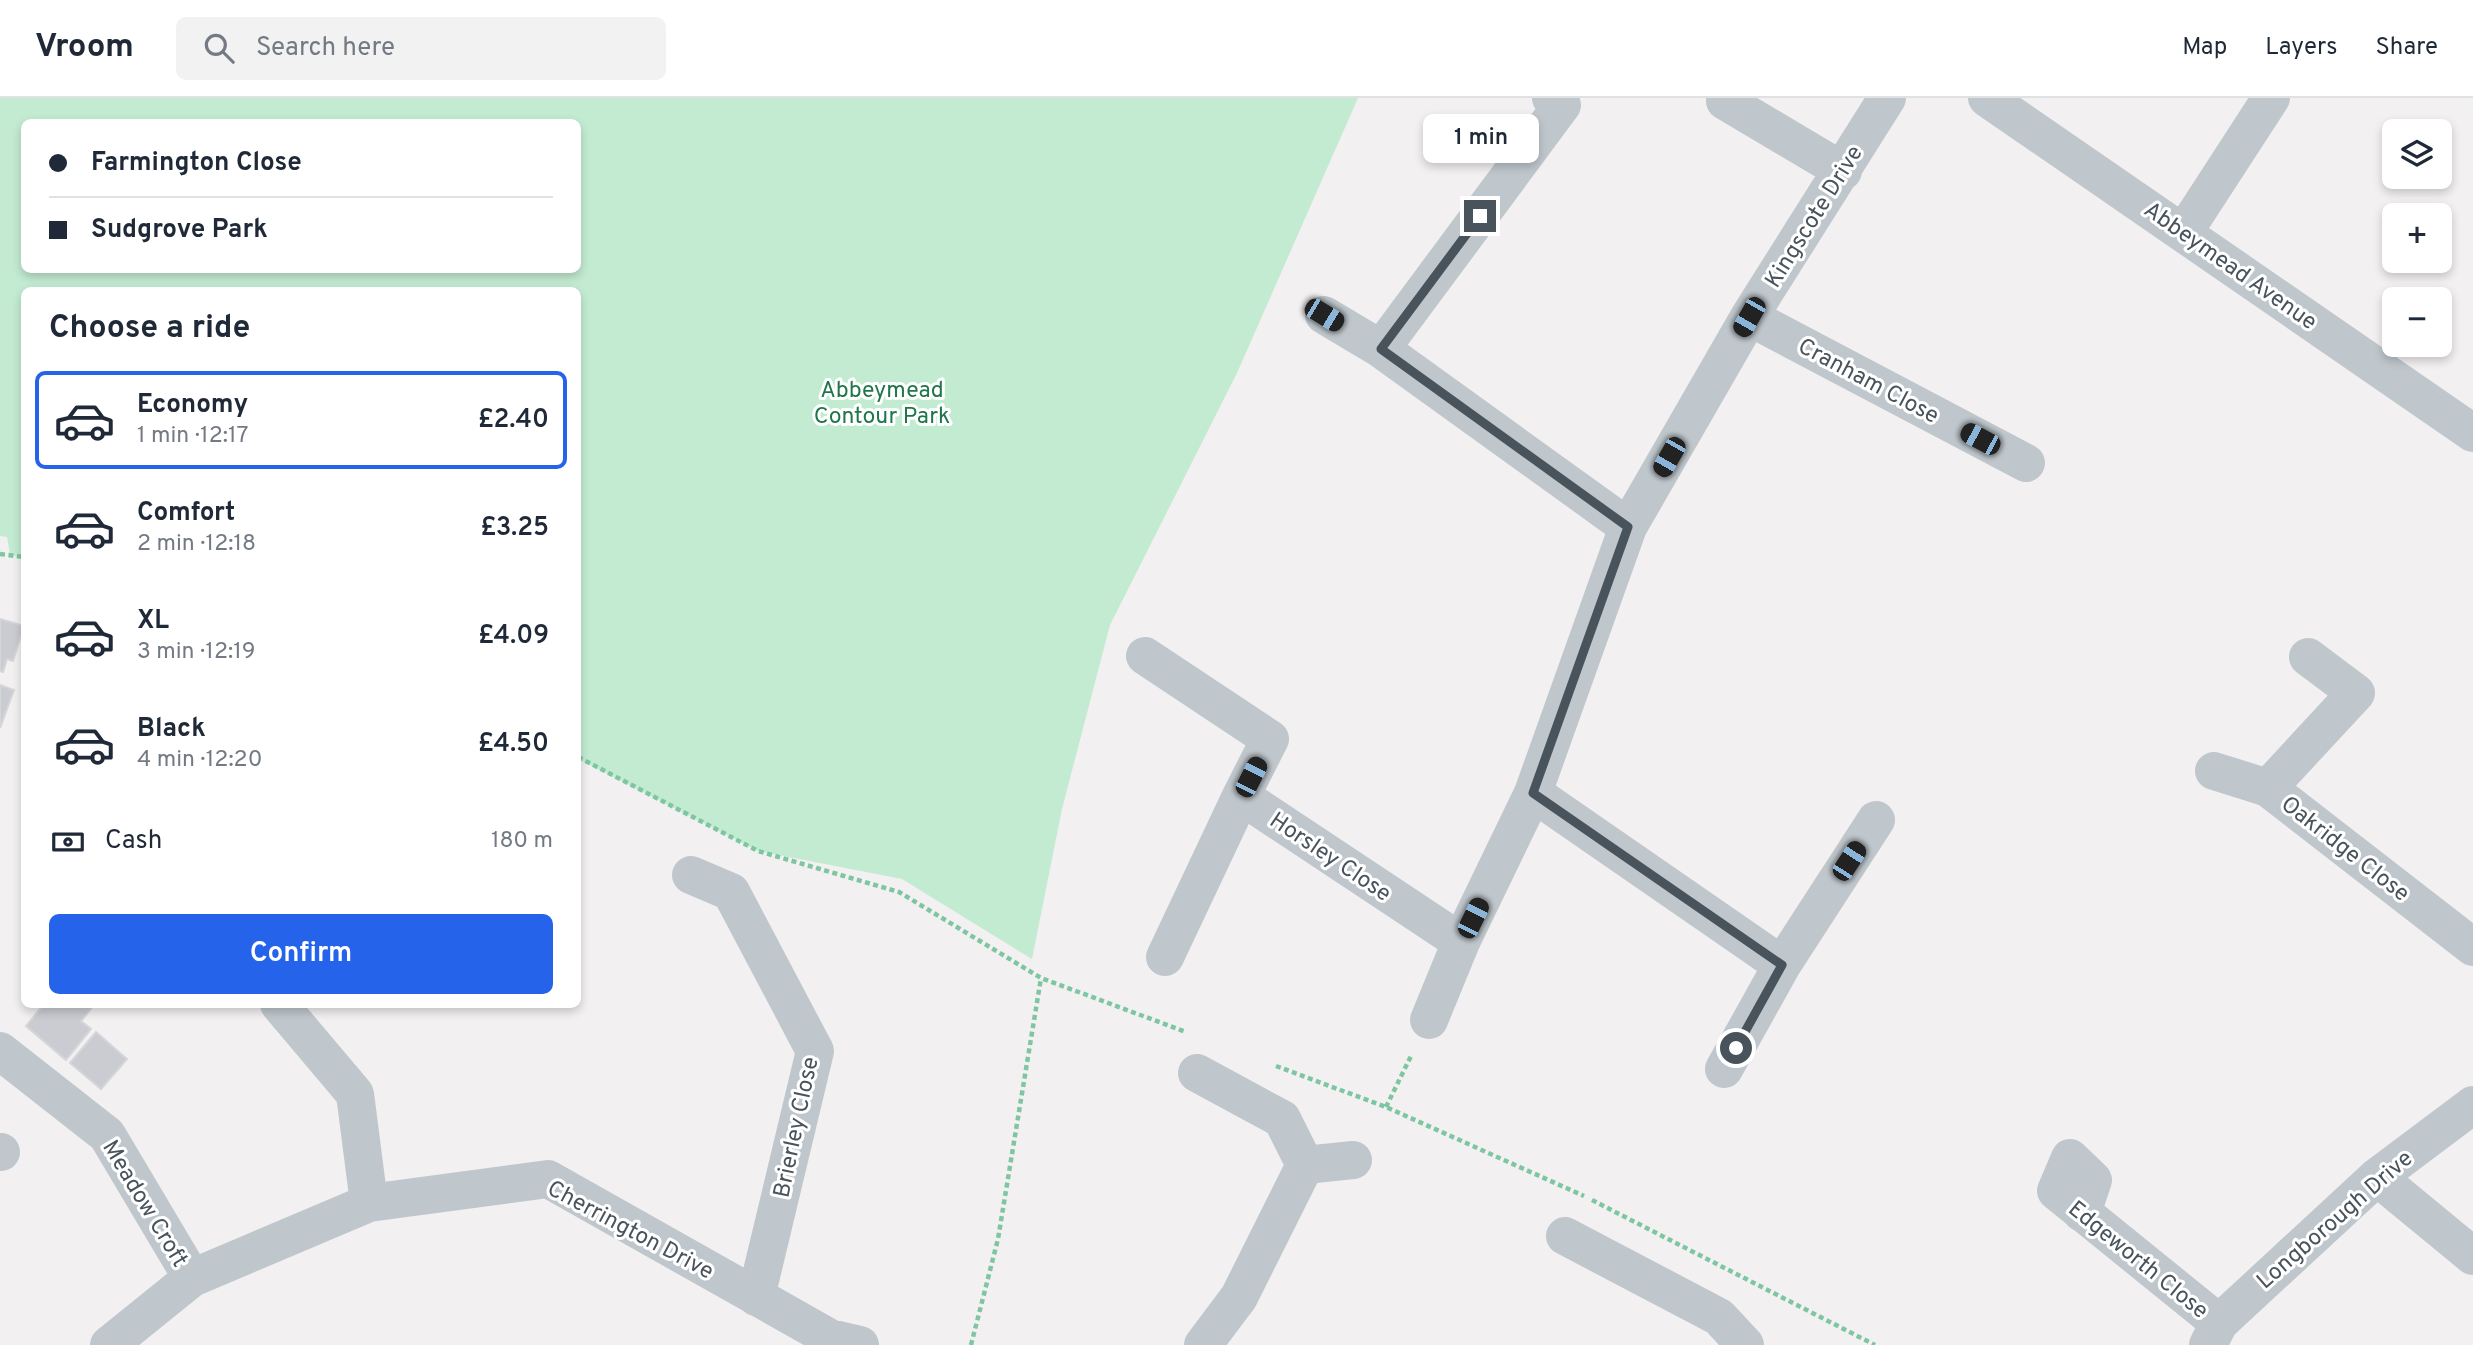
<!DOCTYPE html>
<meta charset="utf-8">
<style>
:root{--surface:#fff;--page:#f2f2f3;--text:#1f2937;--muted:#747a83;--line:#e0e1e3;--accent:#2563eb}
body{margin:0;font-family:Overpass,sans-serif;background:var(--page);color:var(--text);height:100vh;display:flex;flex-direction:column;font-size:26px;white-space:nowrap}
*{box-sizing:border-box;margin:0}
p{font-size:23px;color:var(--muted)}
.icon{flex:none;width:38px;height:38px;fill:none;stroke:currentColor;stroke-width:2;stroke-linecap:round;stroke-linejoin:round}
.map{position:relative;flex:1;overflow:hidden}
.side{position:absolute;left:21px;top:189px;width:560px;height:721px;display:flex;flex-direction:column;background:var(--surface);border-radius:10px;box-shadow:0 4px 10px #0003}
.side>*{flex:none}
.banner{position:absolute;left:21px;top:21px;width:560px;height:154px;border-radius:10px;box-shadow:0 4px 10px #0003;display:grid;align-content:center;height:154px;padding:0 28px;background:var(--surface)}
.buttons{position:absolute;left:2382px;top:21px;display:grid;gap:14px}
.buttons a{display:grid;place-items:center;width:70px;height:70px;border-radius:10px;background:var(--surface);box-shadow:0 4px 10px #0003;font-size:35px}
.end{position:absolute;width:32px;height:32px;margin:-16px;border:9px solid #49535b;background:#fff;box-shadow:0 0 0 4px #fff}
.from{border-radius:50%}
.bubble{position:absolute;height:49px;border-radius:10px;background:var(--surface);box-shadow:0 4px 10px #0003;font-size:23px;font-weight:600;line-height:49px;text-align:center}
.car{position:absolute;width:21px;height:42px;margin:-21px -10px;border-radius:9px;box-shadow:0 0 5px 2px #0007;background:linear-gradient(#222 24%,#8ab4d8 0 40%,#222 0 76%,#8ab4d8 0 86%,#222 0)}
.banner b{display:flex;align-items:center;gap:24px;height:66px;font-size:26px}
.banner b+b{border-top:2px solid var(--line)}
.banner i{width:18px;height:18px;background:var(--text)}
ul{padding:0;list-style:none}
li{display:flex;align-items:center;gap:21px;height:98px;margin:0 14px 10px;padding:0 14px;border:4px solid transparent;border-radius:10px}
li div{flex:1}
li b{display:block;font-size:26px}
li em{font-style:normal;font-weight:600}
li.on{border-color:var(--accent)}
li>.icon{width:63px;height:63px;stroke-width:1.5}
h2{padding:0 28px;font-size:32px;line-height:84px}
.pay{display:flex;align-items:center;gap:18px;height:77px;padding:0 28px;font-size:26px}
.pay p{margin-inline-start:auto}
.action{display:flex;gap:14px;margin-top:auto;padding:14px 28px}
.action a{flex:1;height:80px;border-radius:10px;background:var(--accent);color:#fff;font-size:28px;font-weight:600;line-height:80px;text-align:center}
header{display:flex;align-items:center;gap:42px;box-sizing:border-box;height:98px;padding:0 35px;background:var(--surface);border-bottom:2px solid var(--line)}
header strong{font-size:33px}
nav{display:flex;gap:38px;margin-inline-start:auto;font-size:24px}
.search{width:490px;height:63px;background:var(--page);display:flex;align-items:center;gap:18px;box-sizing:border-box;padding:0 24px;border-radius:10px;color:var(--muted);font-size:26px}
.map>svg:first-child{display:block}
</style>
<header>
<strong>Vroom</strong>
<div class="search"><svg class="icon" aria-label="search" viewBox="0 0 24 24"><circle cx="10" cy="10" r="6"/><path d="M15 15l6 6"/></svg>Search here</div>
<nav><a>Map</a><a>Layers</a><a>Share</a></nav>
</header>
<div class="map">
<svg width="2473" height="1247" viewBox="0 0 2473 1247">
<rect width="100%" height="100%" fill="#f2f0f0"/>
<path fill="#c3ebd2" fill-rule="evenodd" d="M0,0H1358L1237,275L1110,527L1062,711L1032,861L902,781L758,753L578,661V192H24V459L10,457L7,439L0,438ZM578,24V172H24V24Z"/>
<path fill="#caccd2" stroke="#d4d6da" stroke-width="2" d="M0,521L24,528L13,563L7,561L3,574L0,573Z
M0,587L14,592L0,630Z
M44,906H95L81,923L91,931L66,962L26,928Z
M96,934L127,961L101,991L70,965Z"/>
<g fill="none" stroke-linecap="round" stroke-linejoin="round">
<path stroke="#7ec6a2" stroke-width="4.5" stroke-dasharray="5 3.5" stroke-linecap="butt" d="M0,456L24,459
M578,659L758,753L899,794L1041,880L1186,934
M1276,968L1386,1009L1584,1098
M1386,1009L1412,956
M1592,1102L1875,1247
M971,1247L998,1141L1041,880"/>
<path stroke="#bfc7cd" stroke-width="38" d="M1551,0L1562,7L1381,251L1628,429
M1728,0L1725,3L1843,73
M1987,0L2473,335
M2184,134L2271,0
M1324,217L1381,251
M1749,219L2026,365
M1145,558L1270,641L1241,698L1461,844
M2308,559L2356,595L2268,690L2473,849
M2214,673L2268,690
M1533,695L1782,867L1724,971
M691,777L731,794L815,953L756,1199
M1165,859L1241,698
M1782,867L1876,722
M279,906L355,996L369,1105
M1429,922L1461,844L1533,695L1628,429L1749,219L1887,0
M0,953L107,1037L192,1180
M1197,975L1282,1021L1305,1067L1239,1199L1203,1247
M0,1054H1
M1305,1067L1353,1062
M2377,1079L2473,1158
M2082,1115L2093,1082L2070,1060L2056,1093L2219,1225
M1565,1138L1719,1219L1745,1247
M109,1247L192,1180L369,1105L548,1081L830,1240L860,1247
M2208,1247L2219,1225L2377,1079L2473,1007"/>
</g>
<g fill="none" stroke-linecap="round" stroke-linejoin="round">
<path stroke="#49535b" stroke-width="9" d="M1480,118L1381,251L1628,429L1533,695L1782,867L1736,950"/>
</g>
<g text-anchor="middle" stroke-width="6" stroke-linejoin="round" paint-order="stroke">
<g font-size="23" fill="#49535b" stroke="#fff">
<text transform="translate(1813 118) rotate(-58)" y="8">Kingscote Drive</text>
<text transform="translate(2231 167) rotate(35)" y="8">Abbeymead Avenue</text>
<text transform="translate(1869 282) rotate(28)" y="8">Cranham Close</text>
<text transform="translate(2346 750) rotate(38)" y="8">Oakridge Close</text>
<text transform="translate(1331 758) rotate(34)" y="8">Horsley Close</text>
<text transform="translate(795 1029) rotate(-78)" y="8">Brierley Close</text>
<text transform="translate(146 1105) rotate(59)" y="8">Meadow Croft</text>
<text transform="translate(2334 1121) rotate(-41)" y="8">Longborough Drive</text>
<text transform="translate(631 1131) rotate(28)" y="8">Cherrington Drive</text>
<text transform="translate(2139 1161) rotate(39)" y="8">Edgeworth Close</text>
</g>
<g font-size="23" fill="#20764b" stroke="#fff">
<text x="882" y="299">Abbeymead<tspan x="882" dy="26">Contour Park</tspan></text>
</g>
</g>
</svg>
<div class="buttons">
<a><svg class="icon" aria-label="layers" viewBox="0 0 24 24"><path d="M12 4l9 5-9 5-9-5zM3 14l9 5 9-5"/></svg></a>
<a>+</a>
<a>−</a>
</div>
<i class="end from" style="left:1736px;top:950px"></i>
<i class="end" style="left:1480px;top:118px"></i>
<div class="bubble" style="left:1423px;top:16px;width:116px">1 min</div>
<i class="car" style="left:1324px;top:217px;rotate:121deg"></i>
<i class="car" style="left:1749px;top:219px;rotate:210deg"></i>
<i class="car" style="left:1980px;top:341px;rotate:298deg"></i>
<i class="car" style="left:1669px;top:359px;rotate:210deg"></i>
<i class="car" style="left:1251px;top:679px;rotate:27deg"></i>
<i class="car" style="left:1849px;top:763px;rotate:33deg"></i>
<i class="car" style="left:1473px;top:820px;rotate:26deg"></i>
<div class="banner">
<b><i class="from"></i>Farmington Close</b>
<b><i></i>Sudgrove Park</b>
</div>
<section class="side">
<h2>Choose a ride</h2>
<ul>
<li class="on"><svg class="icon" aria-label="car" viewBox="0 0 24 24"><path d="M5 17H2v-5l4-1 3-4h7l3 4 3 1v5h-3M9 17h6M6 11h13"/><circle cx="7" cy="17" r="2"/><circle cx="17" cy="17" r="2"/></svg><div><b>Economy</b><p>1 min · 12:17</p></div><em>£2.40</em></li>
<li><svg class="icon" aria-label="car" viewBox="0 0 24 24"><path d="M5 17H2v-5l4-1 3-4h7l3 4 3 1v5h-3M9 17h6M6 11h13"/><circle cx="7" cy="17" r="2"/><circle cx="17" cy="17" r="2"/></svg><div><b>Comfort</b><p>2 min · 12:18</p></div><em>£3.25</em></li>
<li><svg class="icon" aria-label="car" viewBox="0 0 24 24"><path d="M5 17H2v-5l4-1 3-4h7l3 4 3 1v5h-3M9 17h6M6 11h13"/><circle cx="7" cy="17" r="2"/><circle cx="17" cy="17" r="2"/></svg><div><b>XL</b><p>3 min · 12:19</p></div><em>£4.09</em></li>
<li><svg class="icon" aria-label="car" viewBox="0 0 24 24"><path d="M5 17H2v-5l4-1 3-4h7l3 4 3 1v5h-3M9 17h6M6 11h13"/><circle cx="7" cy="17" r="2"/><circle cx="17" cy="17" r="2"/></svg><div><b>Black</b><p>4 min · 12:20</p></div><em>£4.50</em></li>
</ul>
<div class="pay"><svg class="icon" aria-label="cash" viewBox="0 0 24 24"><path d="M3 7h18v10H3z"/><circle cx="12" cy="12" r="2"/></svg>Cash<p>180 m</p></div>
<div class="action"><a>Confirm</a></div>
</section>
</div>
